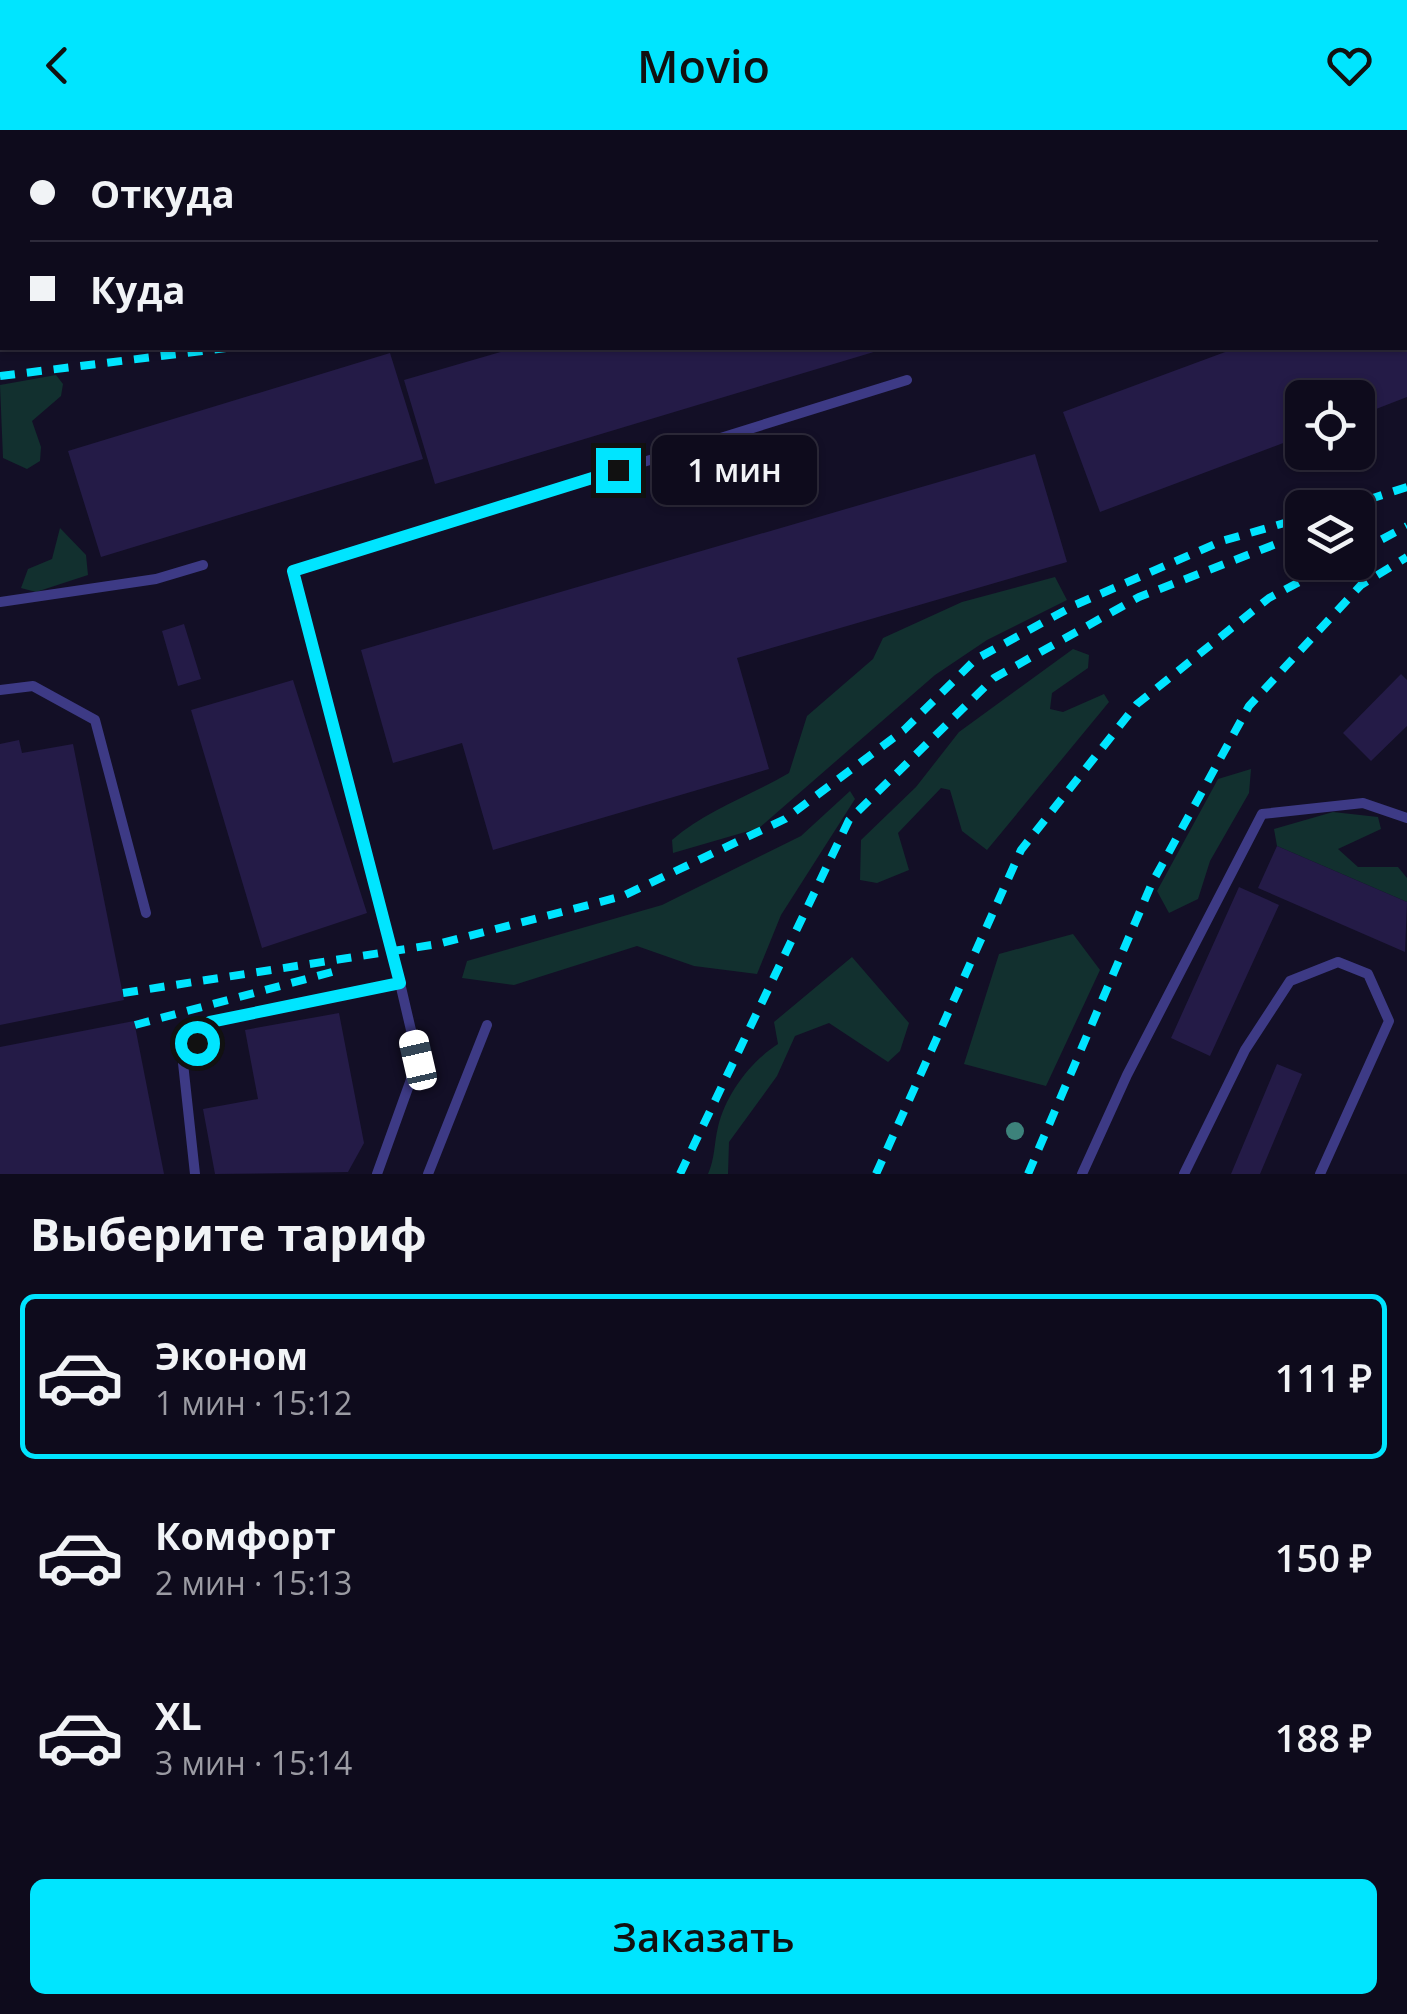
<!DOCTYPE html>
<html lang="ru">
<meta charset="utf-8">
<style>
:root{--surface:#0e0b1c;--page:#1c1929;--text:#f1f3f6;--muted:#9b9ba3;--line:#2e2b3b;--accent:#00e5ff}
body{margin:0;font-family:"Open Sans",sans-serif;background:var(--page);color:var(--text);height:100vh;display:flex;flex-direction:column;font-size:38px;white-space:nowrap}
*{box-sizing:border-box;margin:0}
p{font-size:32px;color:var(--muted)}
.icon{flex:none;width:55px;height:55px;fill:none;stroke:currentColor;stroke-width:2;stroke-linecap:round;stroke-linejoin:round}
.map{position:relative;height:1044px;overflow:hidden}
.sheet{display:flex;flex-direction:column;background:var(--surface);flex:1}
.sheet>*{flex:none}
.guide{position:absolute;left:0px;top:0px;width:1408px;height:220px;box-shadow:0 2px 8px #0004,0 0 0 2px var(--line);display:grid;align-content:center;height:220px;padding:0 30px;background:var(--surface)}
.tools{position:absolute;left:1285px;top:250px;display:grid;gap:20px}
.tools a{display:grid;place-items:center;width:90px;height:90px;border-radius:15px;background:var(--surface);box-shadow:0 2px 8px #0004,0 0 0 2px var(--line);font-size:50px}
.end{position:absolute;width:45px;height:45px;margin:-22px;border:12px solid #00e5ff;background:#111;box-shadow:0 0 0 5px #111}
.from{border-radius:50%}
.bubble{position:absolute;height:70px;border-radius:15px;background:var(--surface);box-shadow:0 2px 8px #0004,0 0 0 2px var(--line);font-size:32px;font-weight:600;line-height:70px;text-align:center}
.car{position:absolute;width:30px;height:60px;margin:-30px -15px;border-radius:12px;box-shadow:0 0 8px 2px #0007;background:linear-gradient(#fff 24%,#345 0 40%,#fff 0 76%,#345 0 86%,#fff 0)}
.guide b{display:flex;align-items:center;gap:35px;height:95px;font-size:38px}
.guide b+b{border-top:2px solid var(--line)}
.guide i{width:25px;height:25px;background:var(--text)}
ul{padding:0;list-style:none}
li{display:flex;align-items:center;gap:30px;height:165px;margin:0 20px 15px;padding:0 10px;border:5px solid transparent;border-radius:15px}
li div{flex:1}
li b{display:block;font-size:38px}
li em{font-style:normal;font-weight:600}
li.active{border-color:var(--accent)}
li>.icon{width:90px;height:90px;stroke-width:1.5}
h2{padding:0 30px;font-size:45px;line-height:120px}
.button{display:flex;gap:20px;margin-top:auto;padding:20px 30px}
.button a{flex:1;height:115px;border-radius:15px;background:var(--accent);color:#111;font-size:40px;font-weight:600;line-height:115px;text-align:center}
header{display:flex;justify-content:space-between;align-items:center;height:130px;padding:0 30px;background:var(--accent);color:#111;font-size:45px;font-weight:600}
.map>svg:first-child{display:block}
</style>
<header><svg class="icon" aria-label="back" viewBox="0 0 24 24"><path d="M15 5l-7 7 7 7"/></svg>Movio<svg class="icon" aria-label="heart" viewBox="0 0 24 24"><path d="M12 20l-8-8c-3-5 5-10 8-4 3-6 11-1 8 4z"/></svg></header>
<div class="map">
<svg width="1407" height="1044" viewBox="0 0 1407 1044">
<rect width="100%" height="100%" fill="#130f26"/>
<path fill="#12302f" d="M56,245L63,254L61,266L32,291L41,317L40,331L27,339L3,328L0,255Z
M60,398L86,425L88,445L36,462L21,458L28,439L52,429Z
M1055,447L1067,470L987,510L935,545L759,698L673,723L672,710C705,681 750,666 789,643L807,586L873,529L883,508L962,472Z
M1073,519L1089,525L1088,538L1052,563L1050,579L1063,582L1104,564L1109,572L987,720L962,701L950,660L941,658L898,703L909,740L877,753L860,750L861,710L916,657L959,602Z
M1251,639L1249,663L1210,731L1198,769L1169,783L1157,761L1218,649Z
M850,661L855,669L781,785L757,844L694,836L637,816L514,855L462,848L467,831L662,775L801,706Z
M1333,682L1378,687L1381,699L1338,719L1358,737H1398L1407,748V772L1277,716L1274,699Z
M1073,804L1100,840L1046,956L964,934L999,824Z
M852,827L909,893L900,921L888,932L829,893L795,906L777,946L729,1012L728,1044H708C715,1029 714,1013 718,997C726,964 750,932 778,914L774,892Z"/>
<path fill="#241b47" d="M514,218H887L435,354L404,250Z
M1236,218H1407V267L1358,286V268H1302V306L1100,382L1063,282Z
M390,223L423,329L101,427L68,321Z
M1035,324L1067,432L737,528L769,639L493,720L462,613L393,633L361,520Z
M184,494L201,549L178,556L162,501Z
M1401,544L1407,550V596L1371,631L1343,603Z
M293,550L367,783L262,818L191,580Z
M19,610L22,623L73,614L124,870L0,895V614Z
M1277,716L1407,772L1405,822L1258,758Z
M1239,757L1279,775L1210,926L1171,908Z
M339,883L364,1013L348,1042L215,1044L203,979L258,969L245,900Z
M134,891L164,1044H0V917Z
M1277,934L1302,944L1260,1044H1231Z"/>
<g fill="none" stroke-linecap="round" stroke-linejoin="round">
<path stroke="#3d3a85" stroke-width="10" d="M0,472L156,449L203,435
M0,560L33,556L95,590L146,783
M400,853L293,441L907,250
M195,1044L183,933L210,892L400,853L418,930L377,1044
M428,1044L487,895
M1082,1044L1127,945L1262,684L1363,673L1407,688
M1184,1044L1245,920L1290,851L1338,832L1368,844L1389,891L1320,1044"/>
<path stroke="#00e5ff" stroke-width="8" stroke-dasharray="15 12" stroke-linecap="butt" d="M1228,2L1241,0
M0,123H2
M0,246L226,218
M1342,378L1407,357
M1358,422L1407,396
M123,863L438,814L623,766L785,689L904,600L976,529L1075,475L1222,411L1302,388
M135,895L332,842
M680,1044L849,690L994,548L1139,467L1302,404
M876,1044L1021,720L1137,574L1269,468L1337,432
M1028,1044L1152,753L1249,576L1361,455L1407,427"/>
</g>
<circle fill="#3d827b" cx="1015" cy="1001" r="9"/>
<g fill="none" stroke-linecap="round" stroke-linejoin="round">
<path stroke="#00e5ff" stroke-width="12" d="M197,913L210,892L400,853L293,441L618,340"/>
</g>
</svg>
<div class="tools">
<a><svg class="icon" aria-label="locate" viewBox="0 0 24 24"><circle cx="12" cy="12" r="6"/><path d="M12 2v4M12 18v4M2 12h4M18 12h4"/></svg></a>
<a><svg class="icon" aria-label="layers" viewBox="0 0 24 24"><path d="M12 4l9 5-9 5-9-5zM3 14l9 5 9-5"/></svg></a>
</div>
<i class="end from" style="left:197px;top:913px"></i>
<i class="end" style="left:618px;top:340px"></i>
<div class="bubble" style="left:652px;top:305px;width:165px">1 мин</div>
<i class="car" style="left:418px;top:930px;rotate:347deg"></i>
<div class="guide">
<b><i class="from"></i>Откуда</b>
<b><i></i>Куда</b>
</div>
</div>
<section class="sheet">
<h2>Выберите тариф</h2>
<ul>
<li class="active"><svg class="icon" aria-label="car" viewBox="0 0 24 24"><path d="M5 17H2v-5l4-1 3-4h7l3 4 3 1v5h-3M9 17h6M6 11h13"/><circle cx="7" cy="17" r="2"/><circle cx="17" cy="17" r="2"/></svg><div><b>Эконом</b><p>1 мин · 15:12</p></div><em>111 ₽</em></li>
<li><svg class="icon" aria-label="car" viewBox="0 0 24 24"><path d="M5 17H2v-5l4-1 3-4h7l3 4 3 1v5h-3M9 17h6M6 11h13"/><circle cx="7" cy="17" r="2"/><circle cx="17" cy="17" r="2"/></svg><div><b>Комфорт</b><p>2 мин · 15:13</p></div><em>150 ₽</em></li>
<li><svg class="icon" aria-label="car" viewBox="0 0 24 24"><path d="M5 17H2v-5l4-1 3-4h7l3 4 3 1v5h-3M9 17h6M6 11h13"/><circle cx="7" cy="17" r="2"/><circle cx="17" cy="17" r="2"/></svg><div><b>XL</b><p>3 мин · 15:14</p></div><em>188 ₽</em></li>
</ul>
<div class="button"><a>Заказать</a></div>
</section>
